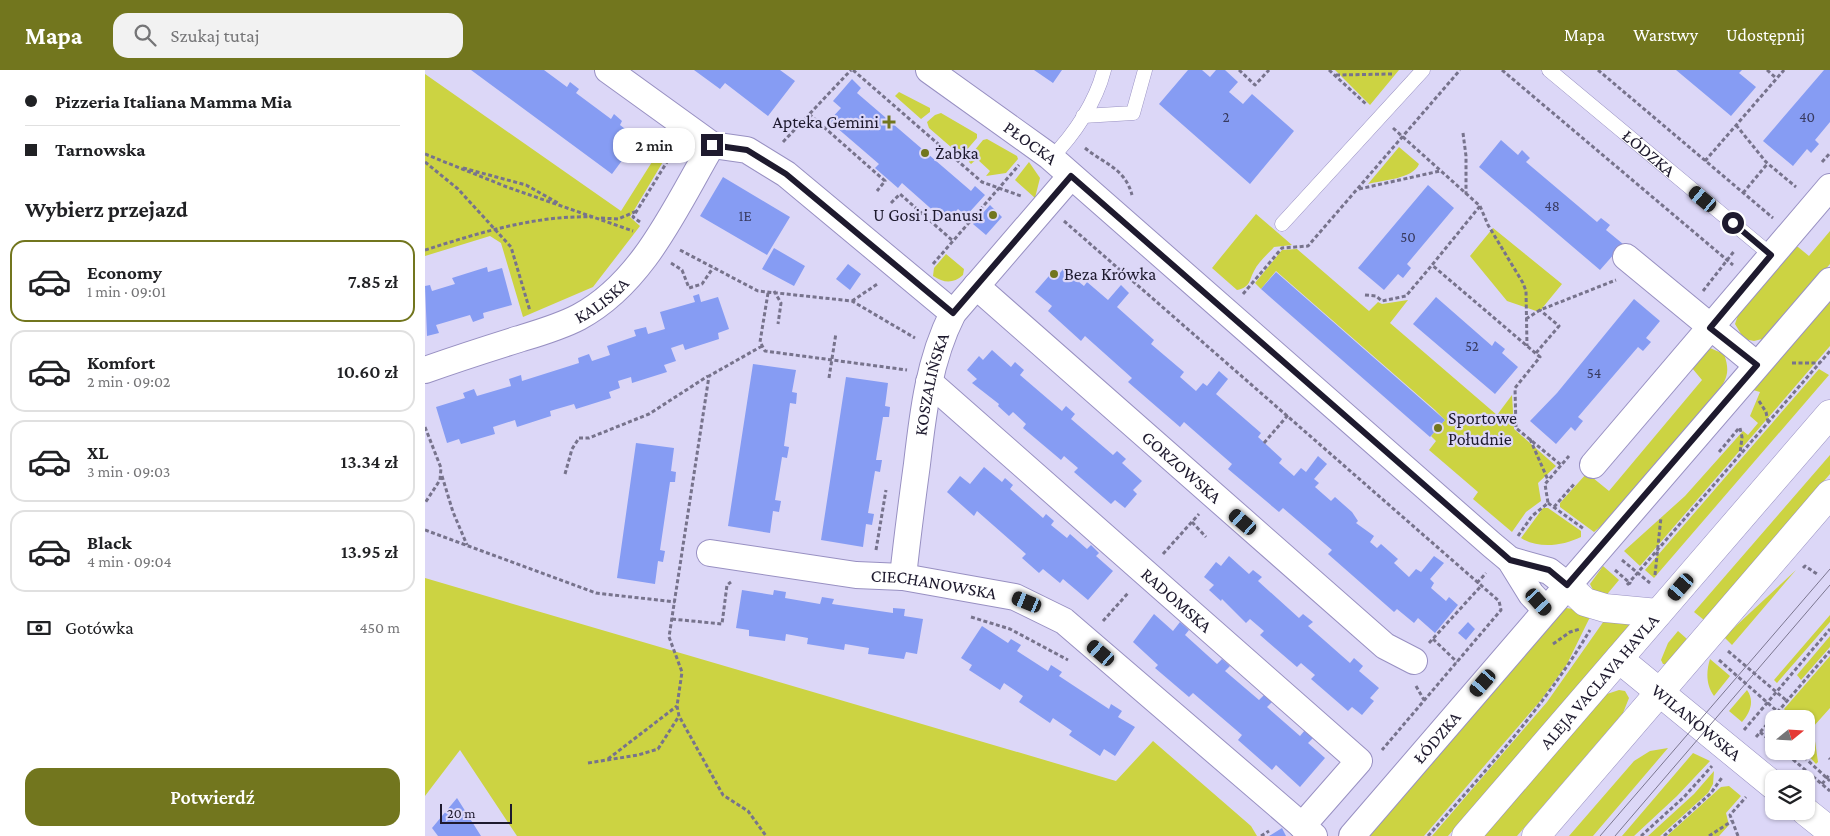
<!DOCTYPE html>
<html lang="pl">
<meta charset="utf-8">
<style>
:root{--surface:#fff;--page:#f2f2f2;--text:#202124;--muted:#757577;--line:#e0e0e0;--accent:#72761e}
body{margin:0;font-family:"Crimson Pro",serif;background:var(--page);color:var(--text);height:100vh;display:flex;flex-direction:column;font-size:19px;white-space:nowrap}
*{box-sizing:border-box;margin:0}
p{font-size:16px;color:var(--muted)}
.icon{flex:none;width:28px;height:28px;fill:none;stroke:currentColor;stroke-width:2;stroke-linecap:round;stroke-linejoin:round}
.map{position:relative;flex:1;overflow:hidden}
.details{display:flex;flex-direction:column;background:var(--surface);width:425px}
.details>*{flex:none}
.guide{display:grid;align-content:center;height:110px;padding:0 25px;background:var(--surface)}
.needle{width:32px;rotate:72deg}
.controls{position:absolute;left:1340px;top:640px;display:grid;gap:10px}
.controls a{display:grid;place-items:center;width:50px;height:50px;border-radius:10px;background:var(--surface);box-shadow:0 1px 4px #0004;font-size:25px}
.scale{position:absolute;left:15px;bottom:12px;width:72px;box-sizing:border-box;padding-left:5px;border:2px solid #1e1a2e;border-top:0;font-size:14px;line-height:18px;white-space:nowrap;color:#1e1a2e;-webkit-text-stroke:4px #dcd7f7;paint-order:stroke}
.end{position:absolute;width:22px;height:22px;margin:-11px;border:6px solid #1e1a2e;background:#fff;box-shadow:0 0 0 2px #fff}
.from{border-radius:50%}
.bubble{position:absolute;height:35px;border-radius:15px;background:var(--surface);box-shadow:0 1px 4px #0004;font-size:16px;font-weight:600;line-height:35px;text-align:center}
.car{position:absolute;width:15px;height:30px;margin:-15px -8px;border-radius:6px;box-shadow:0 0 4px 1px #0007;background:linear-gradient(#222 24%,#8ab4d8 0 40%,#222 0 76%,#8ab4d8 0 86%,#222 0)}
.guide b{display:flex;align-items:center;gap:18px;height:48px;font-size:19px}
.guide b+b{border-top:1px solid var(--line)}
.guide i{width:12px;height:12px;background:var(--text)}
ul{padding:0;list-style:none}
li{display:flex;align-items:center;gap:15px;height:82px;margin:0 10px 8px;padding:0 15px;border:2px solid var(--line);border-radius:15px}
li div{flex:1}
li b{display:block;font-size:19px}
li em{font-style:normal;font-weight:600}
li.on{border-color:var(--accent)}
li>.icon{width:45px;height:45px;stroke-width:1.5}
h2{padding:0 25px;font-size:22px;line-height:60px}
.pay{display:flex;align-items:center;gap:12px;height:55px;padding:0 25px;font-size:19px}
.pay p{margin-inline-start:auto}
.cta{display:flex;gap:10px;margin-top:auto;padding:10px 25px}
.cta a{flex:1;height:58px;border-radius:15px;background:var(--accent);color:#fff;font-size:20px;font-weight:600;line-height:58px;text-align:center}
header{display:flex;align-items:center;gap:30px;box-sizing:border-box;height:70px;padding:0 25px;background:var(--accent);color:#fff}
header strong{font-size:24px}
nav{display:flex;gap:28px;margin-inline-start:auto;font-size:18px}
.search{width:350px;height:45px;background:var(--page);display:flex;align-items:center;gap:12px;box-sizing:border-box;padding:0 18px;border-radius:15px;color:var(--muted);font-size:19px}
main{display:flex;flex:1;min-height:0}
.map>svg:first-child{display:block}
</style>
<header>
<strong>Mapa</strong>
<div class="search"><svg class="icon" aria-label="search" viewBox="0 0 24 24"><circle cx="10" cy="10" r="6"/><path d="M15 15l6 6"/></svg>Szukaj tutaj</div>
<nav><a>Mapa</a><a>Warstwy</a><a>Udostępnij</a></nav>
</header>
<main>
<section class="details">
<div class="guide">
<b><i class="from"></i>Pizzeria Italiana Mamma Mia</b>
<b><i></i>Tarnowska</b>
</div>
<h2>Wybierz przejazd</h2>
<ul>
<li class="on"><svg class="icon" aria-label="car" viewBox="0 0 24 24"><path d="M5 17H2v-5l4-1 3-4h7l3 4 3 1v5h-3M9 17h6M6 11h13"/><circle cx="7" cy="17" r="2"/><circle cx="17" cy="17" r="2"/></svg><div><b>Economy</b><p>1 min · 09:01</p></div><em>7.85 zł</em></li>
<li><svg class="icon" aria-label="car" viewBox="0 0 24 24"><path d="M5 17H2v-5l4-1 3-4h7l3 4 3 1v5h-3M9 17h6M6 11h13"/><circle cx="7" cy="17" r="2"/><circle cx="17" cy="17" r="2"/></svg><div><b>Komfort</b><p>2 min · 09:02</p></div><em>10.60 zł</em></li>
<li><svg class="icon" aria-label="car" viewBox="0 0 24 24"><path d="M5 17H2v-5l4-1 3-4h7l3 4 3 1v5h-3M9 17h6M6 11h13"/><circle cx="7" cy="17" r="2"/><circle cx="17" cy="17" r="2"/></svg><div><b>XL</b><p>3 min · 09:03</p></div><em>13.34 zł</em></li>
<li><svg class="icon" aria-label="car" viewBox="0 0 24 24"><path d="M5 17H2v-5l4-1 3-4h7l3 4 3 1v5h-3M9 17h6M6 11h13"/><circle cx="7" cy="17" r="2"/><circle cx="17" cy="17" r="2"/></svg><div><b>Black</b><p>4 min · 09:04</p></div><em>13.95 zł</em></li>
</ul>
<div class="pay"><svg class="icon" aria-label="cash" viewBox="0 0 24 24"><path d="M3 7h18v10H3z"/><circle cx="12" cy="12" r="2"/></svg>Gotówka<p>450 m</p></div>
<div class="cta"><a>Potwierdź</a></div>
</section>
<div class="map">
<svg width="1405" height="766" viewBox="0 0 1405 766">
<rect width="100%" height="100%" fill="#dcd7f7"/>
<path fill="#ccd342" d="M910,0H974L945,35Z
M0,4L196,141L244,65L251,70L205,147L215,156L168,217L98,247L76,173L65,166L0,186Z
M474,22L505,38V42L496,49L470,26Z
M516,43L552,64V68L539,83L534,84L504,58L502,52L510,45Z
M562,69L592,86L593,89L581,103L561,106L565,101L552,89L546,94L544,92V87L558,70Z
M974,77L994,94C988,109 958,110 943,114Z
M604,92L615,108L610,128L590,110Z
M831,144L867,175L849,177C843,184 833,192 829,201C824,210 826,217 812,220L787,198Z
M1068,158L1137,214L1114,242L1082,231L1045,186Z
M1405,161V194L1341,268L1329,271L1319,269L1310,254L1316,236L1367,177H1373L1384,186Z
M872,179L944,241L953,232L957,234L983,230L965,253L1072,345L1087,325L1089,359L1131,396L1113,413L1116,431L1101,442L1087,462L1048,429L1053,422L1004,380L1011,371L1006,366L1020,350L1010,340L851,201L836,219L830,213L857,180Z
M521,184L539,199L538,205C528,214 519,213 508,206L509,198Z
M1405,227V276L1215,496L1199,481L1260,426L1318,361L1323,365L1333,353L1325,346L1335,322L1328,320Z
M1285,278L1299,284C1306,304 1301,309 1291,326L1176,456L1169,462L1135,437V433L1162,403L1184,421L1277,310L1267,298L1277,282Z
M1394,299L1404,305L1229,508L1220,500Z
M1405,385V404L1279,550L1269,542Z
M1118,438H1123L1156,461V467C1137,476 1114,479 1096,468Z
M1178,496L1194,510L1179,528L1169,522L1165,514Z
M1371,500L1307,575L1299,567Z
M0,508L691,711L728,671L826,756L832,766H92L35,680L0,726Z
M1141,538L1155,540L1166,545L1142,594L1116,630L999,766H942L1138,540Z
M1405,545V552L1352,613L1349,610Z
M1214,546L1023,766H1007L1122,632L1181,548Z
M1253,561L1262,569L1241,594H1238L1236,590L1243,573Z
M1405,566V577L1376,610L1372,605Z
M1405,586V638L1388,657L1393,692L1391,694L1379,681H1381V649H1368L1359,639Z
M1285,589L1305,606L1289,626C1281,615 1281,602 1285,589Z
M1194,620L1200,621L1204,628L1198,643L1092,766H1059L1177,629L1182,624Z
M1322,620C1330,631 1325,643 1317,652L1304,641Z
M1243,678L1168,766H1144L1209,691L1225,681Z
M1268,683L1285,691L1252,726L1209,766H1197Z
M1289,701L1288,714L1283,723L1235,766H1223L1269,724Z
M1304,716L1316,726L1301,743L1304,755L1294,766H1242L1296,717Z"/>
<path fill="#869cf3" d="M46,0H119L142,17L145,12L154,19L151,23L186,49L189,44L197,51L195,55L213,69L187,104Z
M269,0H355L370,11L343,46L300,13L295,19Z
M609,0H637L628,13Z
M763,0H777L785,7L791,0H800L813,12L804,22L818,34L827,24L869,61L825,114L734,34Z
M1251,0H1317L1314,3L1331,17L1306,46Z
M1399,0H1405V52L1390,70L1394,74L1386,83L1382,79L1368,96L1338,71Z
M427,9L436,18L432,23L546,121L550,116L560,125L541,146L533,139L521,152L477,113L473,118L450,98L454,94L404,51L416,38L408,31Z
M1076,70L1093,85L1097,80L1105,88L1101,92L1172,152L1176,148L1185,155L1181,160L1198,174L1175,200L1054,97Z
M298,107L365,147L342,185L275,146Z
M1003,115L1029,138L982,194L986,198L978,208L973,204L959,220L933,198Z
M565,135L577,147L561,165L548,154Z
M349,178L380,196L369,216L337,199Z
M423,194L436,204L425,220L411,209Z
M62,197L63,202L77,198L87,235L58,243L59,248L48,252L45,245L11,255L14,263L2,266L0,216L5,215L7,221L30,214L27,208Z
M630,199L635,203L638,199L659,216L662,212L683,230L696,215L704,223L692,237L729,270L726,274L759,302L755,307L771,321L778,313L782,316L794,301L803,309L791,324L836,363L833,367L857,389L854,393L869,406L876,398L881,402L893,386L902,394L889,409L894,413L890,417L906,431L910,427L927,442L933,451L931,453L949,466L945,472L952,478L956,474L973,489L969,493L984,507L991,499L996,502L1009,486L1019,493L1005,509L1009,513L1006,518L1021,531L1024,527L1033,535L1010,563L993,548L989,553L972,539L969,542L903,484L907,480L858,438L854,442L803,399L807,394L759,352L755,357L703,312L707,308L660,266L656,271L623,241L627,236L610,222Z
M851,202L1020,350L1005,367L836,219Z
M274,224L276,232L293,227L304,259L293,263L294,269L260,280L258,274L246,278L251,291L239,295L242,302L207,313L206,307L193,311L195,318L184,322L186,328L151,339L149,334L125,341L126,346L92,357L90,350L68,357L70,364L36,374L34,369L22,373L11,337L40,328L38,323L49,319L52,326L86,316L84,309L96,305L97,311L154,293L153,288L164,284L167,291L185,285L182,276L211,266L209,260L221,257L223,264L240,259L235,242L270,232L268,226Z
M1011,227L1067,276L1070,271L1080,279L1077,283L1093,297L1070,324L988,254Z
M1209,229L1235,251L1221,268L1226,272L1218,281L1213,277L1153,347L1158,351L1150,361L1146,357L1131,374L1105,351L1132,323Z
M567,280L586,297L590,292L599,300L595,305L637,341L641,336L650,344L646,349L688,385L692,381L701,389L697,393L717,411L708,420L712,424L700,438L690,430L686,434L649,402L653,398L639,386L636,390L598,358L601,354L588,342L584,346L573,336L574,334L547,313L552,309L542,300L554,286L558,290Z
M328,294L371,300L367,322L372,323L371,334L365,333L359,376L364,377L362,388L357,387L350,430L356,431L354,442L348,441L345,463L303,456Z
M421,307L463,313L460,336L465,337L464,347H458L451,390H457L455,402L450,401L443,443L449,444L447,455L441,454L438,477L396,470Z
M211,373L249,378L246,401L251,402L250,412H245L235,480L240,481L238,492L233,491L230,514L192,508Z
M559,397L577,412L580,408L588,415L585,419L618,448L621,444L629,451L626,455L642,468L645,464L662,479L666,475L674,483L671,486L688,501L663,530L638,509L635,513L618,499L614,503L597,488L601,484L552,441L549,446L522,422L535,406L545,414Z
M804,486L824,504L828,500L837,507L833,511L874,548L878,544L888,552L883,556L925,593L929,588L938,596L934,601L954,618L945,628L949,631L937,645L927,637L923,641L886,609L890,605L876,593L872,597L835,565L839,561L825,549L821,553L797,529L796,531L784,520L789,515L779,507L791,492L796,496Z
M317,520L348,525L349,520L361,522L360,528L395,534L397,527L409,529L407,534L468,543V538L480,539L479,546L498,549L492,584L481,582L479,589L443,584L444,578L420,574L419,580L382,574L383,568L361,564L360,571L324,566V560L311,558Z
M729,544L748,561L755,552L764,560L760,565L792,594L797,589L805,596L800,601L834,630L839,625L847,632L842,637L875,666L880,660L888,668L883,673L900,688L875,717L851,695L847,700L813,670L817,665L768,623L764,627L730,598L733,595L708,572Z
M1043,552L1050,559L1041,570L1033,563Z
M557,556L583,573L586,569L596,575L592,581L623,601L626,595L637,602L634,606L684,639L686,634L697,641L693,647L710,657L690,686L679,679L675,686L644,665L647,661L628,648L625,653L594,632L598,626L579,613L575,620L544,600L547,595L536,588Z
M32,728L56,766H13L7,758Z
M857,758L861,766H844Z"/>
<g fill="none" stroke-linecap="round" stroke-linejoin="round">
<g stroke="#9890c2" stroke-width="15">
<g id="lane">
<path id="s1" d="M1124,0L1346,185"/>
<path d="M658,46L708,43L720,0"/>
<path d="M626,88C649,65 671,32 679,0"/>
<path d="M857,154L998,0"/>
</g>
</g>
<g stroke="#9890c2" stroke-width="28">
<g id="street">
<path d="M183,0L287,75L322,80L361,104L528,243"/>
<path id="s2" d="M504,0L624,86L1067,475L1085,490L1106,524L1121,540"/>
<path d="M1201,187L1332,295"/>
<path id="s3" d="M551,216L960,576L989,591"/>
<path id="s4" d="M0,300C31,289 62,279 94,269C114,263 135,257 154,247C219,212 251,136 287,75"/>
<path id="s5" d="M504,312L934,691L877,756"/>
<path d="M1168,395L1405,117"/>
<path id="s6" d="M285,483L431,505L478,507L590,527L639,551L889,766"/>
<path d="M1085,490L1124,501L1142,515"/>
<path id="s7" d="M478,507C482,469 487,431 492,394C498,342 504,290 528,243L646,106"/>
<path id="s8" d="M927,766L1405,211"/>
</g>
</g>
<g stroke="#9890c2" stroke-width="29">
<g id="secondary">
<path d="M1142,515L1160,532L1180,538L1233,543"/>
<path id="s9" d="M1194,589L1349,716"/>
<path d="M1380,741L1405,761"/>
<path id="s10" d="M1041,766L1405,344"/>
<path d="M1111,766L1405,424"/>
</g>
</g>
<path stroke="#77738c" stroke-width="3" stroke-dasharray="4 2.5" stroke-linecap="butt" d="M428,0L557,112L596,126
M814,0L830,15L844,0
M904,0L941,34
M1077,0L1308,195
M1173,0L1348,148
M1342,0L1351,8
M911,5L967,4
M384,44L460,111L452,121
M1311,55L1341,92L1371,117
M968,58L1055,136L1007,195L1115,287L1090,318L1091,358L1136,395
M1038,63L1041,86V124
M358,72L426,0
M660,78C679,94 700,98 707,125
M0,84L82,117L208,161
M1280,91L1359,0
M0,92L33,119L86,177L105,241
M1397,92L1405,83
M38,98L101,115L133,133
M934,119L1015,101
M1318,123L1343,93
M466,133L475,124L528,171
M1055,136L1063,155L1098,213L1101,221L1102,276
M176,148L193,149L212,141
M639,151L1074,531L1076,540L957,680
M215,152L208,147L250,79
M0,180C54,163 110,145 168,147
M255,180L333,221L427,231L490,268
M246,193L257,200L264,218L277,214L288,198
M508,194L594,95
M349,221L356,233L353,254
M1278,221L1310,180
M343,223L335,272L340,281L482,300
M818,224L857,178L883,176L1035,0
M940,225L951,226L957,231L981,226L1007,195
M427,231L454,213
M1101,249L1115,240L1191,210
M337,276L284,306L244,567L257,602L252,636L254,646L298,725L323,741L341,766
M1111,283L1134,256L1115,240
M1367,293H1395
M404,308L411,263
M1334,331L1341,342L1343,352
M0,357L16,398L15,410L0,433
M1315,358L1317,367L1315,384
M1105,369L1123,410
M839,373L863,345
M1294,382L1314,358
M140,404L147,379L154,368H164L224,344L283,306
M17,406L28,442L42,475
M1123,433L1159,459
M1129,437L1150,413
M767,452L781,467
M0,460L171,523L250,532
M1093,466L1107,446L1123,433L1120,414L1144,386
M451,480L461,420
M738,484L774,444
M1197,490L1225,513
M1378,498L1380,496L1392,504
M1190,500L1206,514
M1230,505L1236,447
M1052,513L1061,503
M1202,515L1405,281
M546,547L585,559L643,590
M247,549L297,554L302,515L306,512
M678,551L704,522
M1008,569L1032,592
M1004,573L1056,516
M1128,574L1145,562L1155,559
M1303,581L1362,631
M1294,590L1361,649
M991,616L999,630
M1319,660L1405,559
M1335,662L1349,674
M1331,667L1405,581
M1358,681L1405,721
M1377,681L1378,686L1405,711
M1404,688L1405,689
M183,689L252,636
M163,693L213,685L233,679L254,646
M1397,714L1405,704
M836,766L844,761
M1003,766C1061,700 1120,636 1165,560
M1216,766L1259,727L1287,696
M1239,766L1286,723L1298,706
M1284,766L1307,751
M1313,766L1305,745L1321,727"/>
<use href="#lane" stroke="#fff" stroke-width="14"/>
<use href="#street" stroke="#fff" stroke-width="26"/>
<use href="#secondary" stroke="#fff" stroke-width="28"/>
<path stroke="#7b7690" stroke-width="1" d="M1175,766L1405,499
M1190,766L1405,515"/>
</g>
<g fill="none" stroke-linecap="round" stroke-linejoin="round">
<path stroke="#1e1a2e" stroke-width="6" d="M287,75L322,80L361,104L528,243L646,106L1085,490L1124,500L1142,515L1332,295L1285,258L1346,185L1308,153"/>
</g>
<g fill="#72761e" stroke="#dcd7f7" stroke-width="2">
<path d="M461.5 44.5h5v5h5v5h-5v5h-5v-5h-5v-5h5z"/>
<circle cx="500" cy="83" r="5"/>
<circle cx="568" cy="145" r="5"/>
<circle cx="629" cy="204" r="5"/>
<circle cx="1013" cy="358" r="5"/>
</g>
<g text-anchor="middle" stroke-width="4.5" stroke-linejoin="round" paint-order="stroke">
<g font-size="15" fill="#383a5f">
<text x="801" y="52">2</text>
<text x="1382" y="52">40</text>
<text x="1127" y="141">48</text>
<text x="320" y="151">1E</text>
<text x="983" y="172">50</text>
<text x="1047" y="281">52</text>
<text x="1169" y="308">54</text>
</g>
<g font-size="18" fill="#1e1a2e" stroke="#dcd7f7" text-anchor="start">
<text x="454" y="58" text-anchor="end">Apteka Gemini</text>
<text x="510" y="89">Żabka</text>
<text x="558" y="151" text-anchor="end">U Gosi i Danusi</text>
<text x="639" y="210">Beza Krówka</text>
<text x="1023" y="354">Sportowe<tspan x="1023" dy="21">Południe</tspan></text>
</g>
<g font-size="18" fill="#1e1a2e" stroke="#dcd7f7">
<text dy="6" stroke="none"><textPath href="#s2" startOffset="125">PŁOCKA</textPath></text>
<text dy="6" stroke="none"><textPath href="#s1" startOffset="130">ŁÓDZKA</textPath></text>
<text dy="6" stroke="none"><textPath href="#s4" startOffset="191">KALISKA</textPath></text>
<text dy="6" stroke="none"><textPath href="#s7" startOffset="195">KOSZALIŃSKA</textPath></text>
<text dy="6" stroke="none"><textPath href="#s3" startOffset="274">GORZOWSKA</textPath></text>
<text dy="6" stroke="none"><textPath href="#s6" startOffset="226">CIECHANOWSKA</textPath></text>
<text dy="6" stroke="none"><textPath href="#s5" startOffset="330">RADOMSKA</textPath></text>
<text dy="6" stroke="none"><textPath href="#s10" startOffset="204">ALEJA VACLAVA HAVLA</textPath></text>
<text dy="6" stroke="none"><textPath href="#s9" startOffset="100">WILANOWSKA</textPath></text>
<text dy="6" stroke="none"><textPath href="#s8" startOffset="130">ŁÓDZKA</textPath></text>
</g>
</g>
</svg>
<div class="controls">
<a><svg class="needle" viewBox="-14 -14 28 28"><path d="M0-13l5 13h-10z" fill="#e53935"/><path d="M0 13l5-13h-10z" fill="#757577"/></svg></a>
<a><svg class="icon" aria-label="layers" viewBox="0 0 24 24"><path d="M12 4l9 5-9 5-9-5zM3 14l9 5 9-5"/></svg></a>
</div>
<div class="scale">20 m</div>
<i class="end from" style="left:1308px;top:153px"></i>
<i class="end" style="left:287px;top:75px"></i>
<div class="bubble" style="left:188px;top:58px;width:82px">2 min</div>
<i class="car" style="left:1278px;top:129px;rotate:310deg"></i>
<i class="car" style="left:818px;top:452px;rotate:311deg"></i>
<i class="car" style="left:1256px;top:517px;rotate:221deg"></i>
<i class="car" style="left:602px;top:532px;rotate:292deg"></i>
<i class="car" style="left:1114px;top:532px;rotate:138deg"></i>
<i class="car" style="left:676px;top:583px;rotate:311deg"></i>
<i class="car" style="left:1058px;top:613px;rotate:221deg"></i>
</div>
</main>
